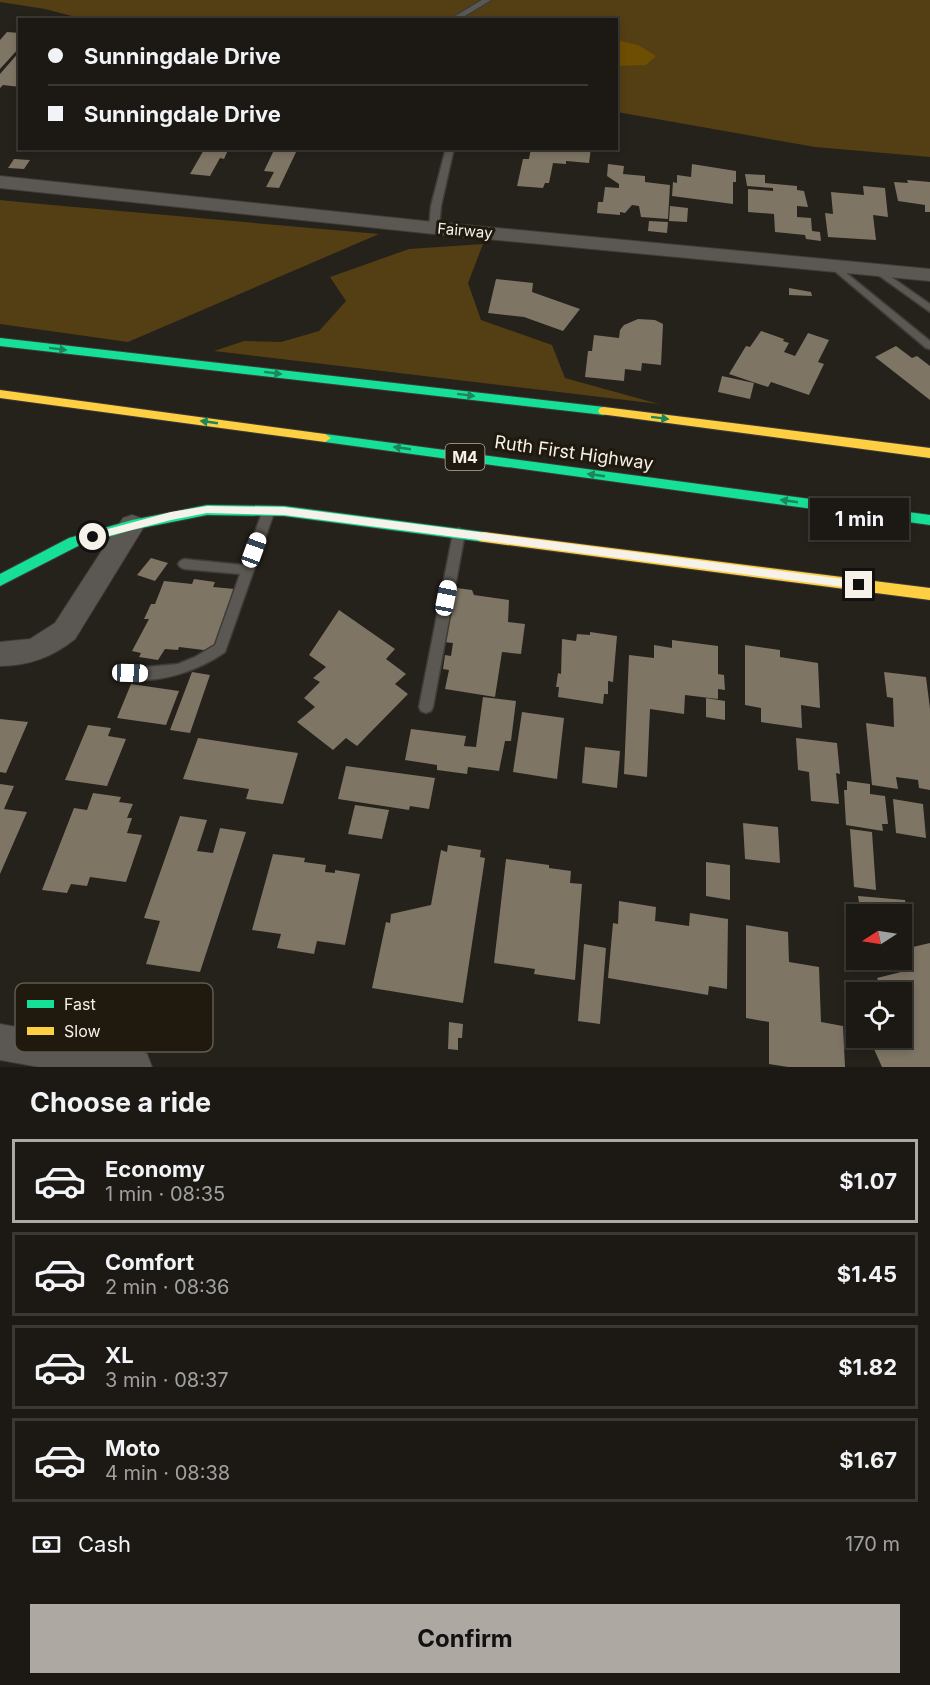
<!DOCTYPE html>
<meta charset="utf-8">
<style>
:root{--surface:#1c1914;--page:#25221d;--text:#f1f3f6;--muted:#a0a0a0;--line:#3a3834;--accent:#ada9a2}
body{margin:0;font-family:Inter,sans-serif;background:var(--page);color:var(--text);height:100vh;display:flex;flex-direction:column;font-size:22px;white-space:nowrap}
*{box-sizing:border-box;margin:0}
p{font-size:20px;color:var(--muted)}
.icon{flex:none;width:33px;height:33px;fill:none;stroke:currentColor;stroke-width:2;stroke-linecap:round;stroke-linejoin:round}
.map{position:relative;height:1067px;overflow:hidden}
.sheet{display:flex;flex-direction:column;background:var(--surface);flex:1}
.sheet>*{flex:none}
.hud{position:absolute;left:18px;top:18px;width:600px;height:132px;border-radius:0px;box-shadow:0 3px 9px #0003,0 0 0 2px var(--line);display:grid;align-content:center;height:132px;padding:0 30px;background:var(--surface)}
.needle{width:39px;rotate:258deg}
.controls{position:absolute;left:846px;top:904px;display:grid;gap:12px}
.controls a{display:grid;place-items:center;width:66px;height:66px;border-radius:0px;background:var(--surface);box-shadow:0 3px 9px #0003,0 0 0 2px var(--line);font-size:30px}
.end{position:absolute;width:27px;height:27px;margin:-14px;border:8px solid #f6f2ea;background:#111;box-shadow:0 0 0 3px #111}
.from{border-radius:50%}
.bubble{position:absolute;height:42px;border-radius:0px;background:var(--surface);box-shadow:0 3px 9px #0003,0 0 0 2px var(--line);font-size:20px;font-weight:700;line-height:42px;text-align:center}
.car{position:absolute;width:18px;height:36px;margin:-18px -9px;border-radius:8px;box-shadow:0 0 4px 2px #0007;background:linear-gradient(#fff 24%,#345 0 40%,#fff 0 76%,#345 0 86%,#fff 0)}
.hud b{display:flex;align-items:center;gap:21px;height:57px;font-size:22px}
.hud b+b{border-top:2px solid var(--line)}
.hud i{width:15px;height:15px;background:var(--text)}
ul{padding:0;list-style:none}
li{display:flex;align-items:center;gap:18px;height:84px;margin:0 12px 9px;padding:0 18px;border:3px solid var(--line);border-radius:0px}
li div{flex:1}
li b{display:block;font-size:22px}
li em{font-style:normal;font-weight:700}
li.selected{border-color:var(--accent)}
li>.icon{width:54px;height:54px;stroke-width:1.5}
h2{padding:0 30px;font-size:27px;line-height:72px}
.pay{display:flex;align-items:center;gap:15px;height:66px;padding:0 30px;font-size:22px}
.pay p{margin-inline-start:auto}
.cta{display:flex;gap:12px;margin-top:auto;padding:12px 30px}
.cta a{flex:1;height:69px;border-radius:0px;background:var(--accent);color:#111;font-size:24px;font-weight:700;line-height:69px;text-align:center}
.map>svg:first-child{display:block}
</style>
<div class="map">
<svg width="930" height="1067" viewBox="0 0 930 1067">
<rect width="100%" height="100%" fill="#25211b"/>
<path fill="#543e14" d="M0,0H930V157L815,147L617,112L616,20H87L45,9L0,2Z
M0,200L30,203L379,234L128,342L0,324Z
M483,244L468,283L481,320L552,345L565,378L659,404L214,351L244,341L281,342L319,331L346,301L330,277L409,249Z"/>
<path fill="#6d4e03" d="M616,40L638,45L655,55V57L646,65L617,66V56L620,55L617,52Z"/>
<path fill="#7e7565" d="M7,32L20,33V47L0,69V40Z
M20,51V87L3,85L0,88V74Z
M205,148H229L224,159L220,158L210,176L190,174Z
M275,148H298L279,188L266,187L274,172L264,171Z
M531,148H591L589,163L566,161V164L553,163L549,183H545L543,188L517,186L523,159H529Z
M14,159L30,160L24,169L8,168Z
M608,164L624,166L623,174L645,176V182L670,185L668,219L641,217L639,206L632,205L625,213L620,212V215L597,213L598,202H603L605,187L619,188V184L607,176Z
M692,164L736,171V182H733V204L672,196L673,182L677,183V175L691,177Z
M745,174L765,175V183L797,186V190L804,191L808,207L797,206V217L811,218L812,231L820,232L821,241L806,239L805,235L775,232L774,214L748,212V189L773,191V188L747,186Z
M907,180L930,182V212H925V205L898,201L894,182L908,183Z
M863,186L885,188L888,217L873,215L876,240L828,237L825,213L833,214L831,192L864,195Z
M670,206L688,208L687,222L669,221Z
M649,221L668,222L667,233L648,231Z
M496,279L533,283L532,292L580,309L563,331L524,317L488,313Z
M789,288L811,292L812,296L789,295Z
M638,319L655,320L663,324L661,365L642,363L641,371L625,369L624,381L585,377L588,351H592L594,335L619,338L620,330L624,325Z
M761,331L784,339L783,341L789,343L784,352L795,356L808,333L829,340L818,362L824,364L809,395L771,382L768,387L729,374L746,346L750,347Z
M896,346L912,358L917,356L930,366V400L875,357Z
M722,376L754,383L750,399L718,392Z
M151,558L168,563L155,581L137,575Z
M194,579L215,582L213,587L235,589L212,651L179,647L178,650L165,649L158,660L139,657L141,653L132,651L149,619H144L151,604H155L164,581L192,584Z
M457,588L472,590L474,595L509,600L508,622L525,624L521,654L502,652L495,697L445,689L449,670L443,669L445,655L451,656L453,643L443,642L448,616L451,617Z
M339,610L395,649L386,659L406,674L395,684L408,694L357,746L346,738L333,750L297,722L315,707L304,698L320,682L313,678L326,667L309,655Z
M590,632L617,636L613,682L608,681V694H604L603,704L558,697L559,687H556L558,673L561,674L562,639L576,641L577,634L590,635Z
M672,640L718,646V674L724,675L725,690L718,689V699L685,695L684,714L650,709L647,777L624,774L629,655L654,658V645L672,648Z
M745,645L780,650V657L818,663L820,708L801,705L802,728L761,722V708L745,705Z
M192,672L210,675L190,733L170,730Z
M884,672L926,677L930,709V790L919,788L918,780L896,777L898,789L872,785L866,723L894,727L893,698L887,697Z
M131,684L179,691L166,725L117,718Z
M483,697L516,701L511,741H505L499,771L468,767L467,774L437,770V765L405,760L411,729L466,736L464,746L476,747Z
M706,698L725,701V720L706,717Z
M522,712L564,718L557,779L513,772Z
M0,719L28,722L6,773L0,772Z
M88,725L111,728L108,736L126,739L107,786L65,780Z
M198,738L298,753L283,804L246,799L249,789L183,779Z
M796,738L837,743L840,774L836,773L839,804L811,801L809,772L798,770Z
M585,747L620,751L617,788L582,783Z
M346,766L435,778L429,809L410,806L409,810L338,799Z
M847,781L870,784V794L885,796L888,824H882L883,831L846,825L844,790H847Z
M0,784L14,786L4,809L27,812L0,874Z
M93,793L121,797L119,802L133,804L127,818H132L127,833L142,835L126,882L90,877L87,886L71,884L67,893L42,890L74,808L87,810Z
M893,799L923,804L926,838L896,833Z
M355,805L389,810L382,839L348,834Z
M180,816L207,820L197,851L213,853L220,828L246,832L200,972L146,964L160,921L144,918Z
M743,823L778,827L780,863L745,859Z
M850,829L872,832L876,890L854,887Z
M448,845L481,850L480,857L485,858L463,1003L372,988L386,922L390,923L391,914L431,905L441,850L447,852Z
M273,854L305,858L304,862L326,865L325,872L335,873V870L360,874L345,945L317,941L314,954L277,948L281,934L252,930Z
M506,859L549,865V868L571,871L570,883L582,884L575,980L534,974L535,969L494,963Z
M706,862L730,865V900L706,896Z
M858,896L905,900L910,924L902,923V915H861Z
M619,901L656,907L655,921L689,926L690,913L728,919L727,989L709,986L708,995L608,978L613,923L618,924Z
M746,925L788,932L789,962L819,967L821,1022L843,1026L845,1067H788L769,1064V1022L746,1018Z
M930,943V1067H882L869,1038H902V993H884L877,978L913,969L904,949Z
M584,944L606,948L600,1024L578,1021Z
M880,986L882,993H863L862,988Z
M449,1022L463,1024L462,1038H458V1050L448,1049Z"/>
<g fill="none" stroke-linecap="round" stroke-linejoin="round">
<g stroke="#3f3c38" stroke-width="3">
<path id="lane" d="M482,0H491L458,20H449Z
M446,148H454L441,206L439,228L434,231L429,228L431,206Z
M834,263L930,341V349L926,348L831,268V264Z
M877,267L930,304V312L874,272V268Z
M269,506L275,510L225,652C202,669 154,687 125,677L123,673L125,669L178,664L195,657L215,645L240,574L184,569L180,567L178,564L180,561L184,559L243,565L263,510Z
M459,528L463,530L465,533L433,707L431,711L426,713L421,711L419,707L453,533L455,530Z"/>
</g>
<g stroke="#3f3c38" stroke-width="2">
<path id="street" d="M0,176L434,222L930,269V281L434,234L0,188Z
M132,515L141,518L145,525L75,639C53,657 28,666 0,666V642L30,639L55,623L123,518Z
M0,1024L134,1049L147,1054L152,1067H39L0,1060Z"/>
</g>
<g stroke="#3f3c38" stroke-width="2">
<path id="fast" d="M0,338L604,407L610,411L604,415L0,346Z
M325,434L930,515V525L325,442L319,438Z
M207,505L284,506L484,532L489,533L491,537L489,541L484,542L284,516L207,515L132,530L78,546L0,586V574L69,538L132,520Z"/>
</g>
<g stroke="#3f3c38" stroke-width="2">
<path id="slow" d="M0,390L325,434L331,438L325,442L0,398Z
M604,407L930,448V458L600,414L598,411L600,408Z
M484,532L930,588V600L484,542L479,541L477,537L479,533Z"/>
</g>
<use href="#lane" fill="#5b5853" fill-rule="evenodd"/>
<use href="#street" fill="#5b5853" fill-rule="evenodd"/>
<use href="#fast" fill="#16e098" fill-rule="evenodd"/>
<use href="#slow" fill="#ffcf43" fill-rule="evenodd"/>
</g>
<defs><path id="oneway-solid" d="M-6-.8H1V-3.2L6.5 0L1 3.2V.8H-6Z" transform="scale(1.5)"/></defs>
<g fill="#1a865a">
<use href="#oneway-solid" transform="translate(58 349) rotate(7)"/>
<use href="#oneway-solid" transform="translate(273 373) rotate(7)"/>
<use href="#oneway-solid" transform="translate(466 395) rotate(7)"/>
<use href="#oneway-solid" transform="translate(660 418) rotate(7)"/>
<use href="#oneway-solid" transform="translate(209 422) rotate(-172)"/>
<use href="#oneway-solid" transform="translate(402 448) rotate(-172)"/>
<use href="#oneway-solid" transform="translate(596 475) rotate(-172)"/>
<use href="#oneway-solid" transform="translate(789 501) rotate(-172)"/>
</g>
<path fill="#f6f2ea" d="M207,506L284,507L859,581L864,585L859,589L284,515L207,513L171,520L93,540L88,537L93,533L171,512Z"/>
<g text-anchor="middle" stroke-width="6" stroke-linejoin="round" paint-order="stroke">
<g font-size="15" fill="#f6f2ea" stroke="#1f190e">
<text transform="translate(465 231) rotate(5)" y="5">Fairway</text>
</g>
<rect fill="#1f190e" stroke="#b6b1a8" stroke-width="1.5" x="445.5" y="444" width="39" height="26" rx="4.5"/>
<g font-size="16" font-weight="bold" fill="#f6f2ea">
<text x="465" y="463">M4</text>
</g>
<g font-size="18" fill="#f6f2ea" stroke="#1f190e">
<text transform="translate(574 453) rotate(8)" y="6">Ruth First Highway</text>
</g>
</g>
<rect x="15" y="983" width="198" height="69" rx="9" fill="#1f190e" stroke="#605a50" stroke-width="1.5"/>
<rect x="27" y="1000" width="27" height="8" fill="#16e098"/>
<rect x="27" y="1027" width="27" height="8" fill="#ffcf43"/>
<g font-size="16" fill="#f6f2ea">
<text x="64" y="1010">Fast</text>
<text x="64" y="1037">Slow</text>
</g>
</svg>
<div class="controls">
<a><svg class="needle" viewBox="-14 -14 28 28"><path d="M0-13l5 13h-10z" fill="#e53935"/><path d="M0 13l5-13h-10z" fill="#a0a0a0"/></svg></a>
<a><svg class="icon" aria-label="locate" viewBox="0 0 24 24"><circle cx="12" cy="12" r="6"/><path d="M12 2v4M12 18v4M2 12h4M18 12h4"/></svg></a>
</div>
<i class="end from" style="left:93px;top:537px"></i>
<i class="end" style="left:859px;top:585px"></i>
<div class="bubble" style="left:810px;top:498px;width:99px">1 min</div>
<i class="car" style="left:254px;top:550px;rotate:20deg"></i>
<i class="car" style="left:446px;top:598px;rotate:11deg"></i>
<i class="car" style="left:130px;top:673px;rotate:92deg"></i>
<div class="hud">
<b><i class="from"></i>Sunningdale Drive</b>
<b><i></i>Sunningdale Drive</b>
</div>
</div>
<section class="sheet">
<h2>Choose a ride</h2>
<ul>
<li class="selected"><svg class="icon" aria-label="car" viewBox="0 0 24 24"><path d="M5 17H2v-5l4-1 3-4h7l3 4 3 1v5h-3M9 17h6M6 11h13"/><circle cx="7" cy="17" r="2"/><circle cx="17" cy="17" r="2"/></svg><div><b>Economy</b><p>1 min · 08:35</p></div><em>$1.07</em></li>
<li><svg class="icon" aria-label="car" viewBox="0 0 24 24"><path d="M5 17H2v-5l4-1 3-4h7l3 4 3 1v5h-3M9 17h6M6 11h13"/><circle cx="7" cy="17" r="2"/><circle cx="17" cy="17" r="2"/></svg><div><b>Comfort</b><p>2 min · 08:36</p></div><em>$1.45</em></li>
<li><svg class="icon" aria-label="car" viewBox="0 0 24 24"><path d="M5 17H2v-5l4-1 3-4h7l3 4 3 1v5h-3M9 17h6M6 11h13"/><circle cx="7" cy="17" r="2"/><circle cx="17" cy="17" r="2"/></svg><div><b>XL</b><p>3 min · 08:37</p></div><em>$1.82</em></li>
<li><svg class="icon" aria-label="car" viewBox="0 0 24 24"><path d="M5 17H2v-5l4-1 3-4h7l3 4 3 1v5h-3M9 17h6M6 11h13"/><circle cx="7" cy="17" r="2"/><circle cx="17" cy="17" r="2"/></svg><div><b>Moto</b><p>4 min · 08:38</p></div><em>$1.67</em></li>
</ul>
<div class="pay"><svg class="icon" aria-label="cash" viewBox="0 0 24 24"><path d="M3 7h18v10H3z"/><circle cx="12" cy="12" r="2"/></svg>Cash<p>170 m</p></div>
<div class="cta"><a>Confirm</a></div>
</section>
